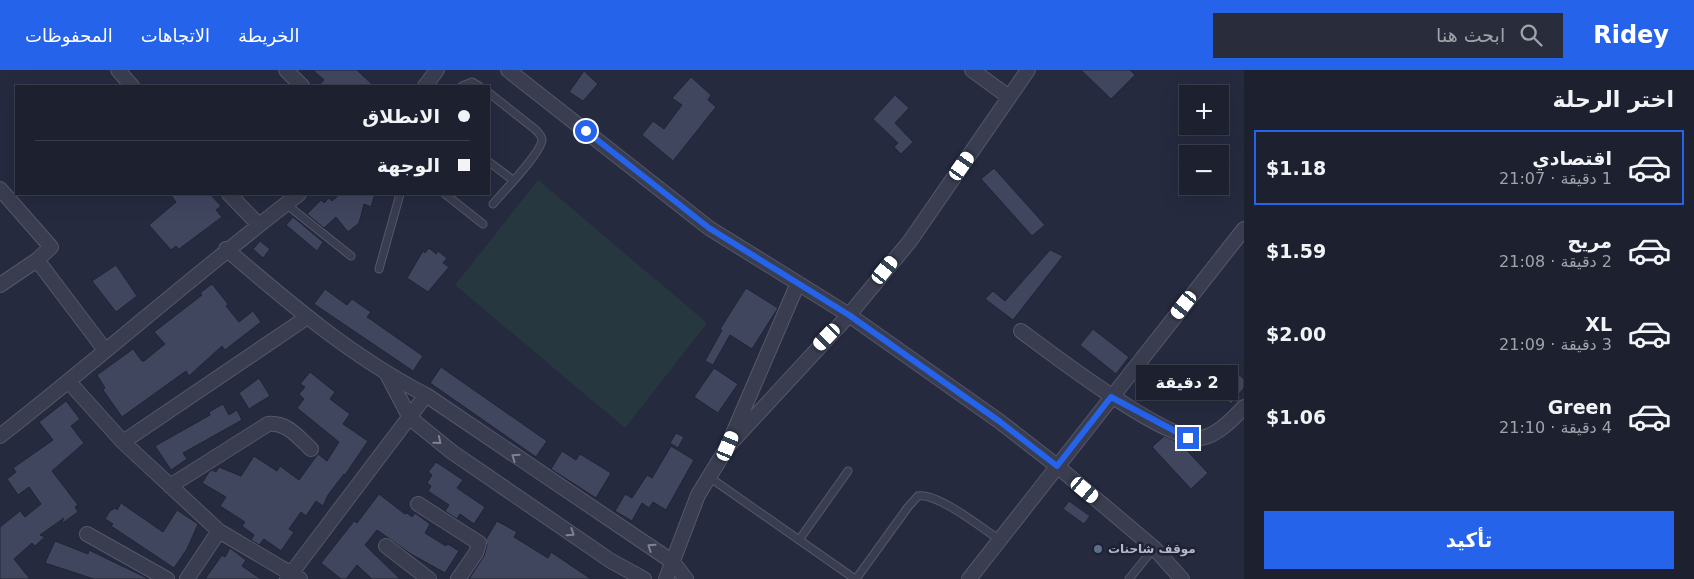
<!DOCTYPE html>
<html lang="ar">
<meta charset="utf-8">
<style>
:root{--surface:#1c202f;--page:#292d3b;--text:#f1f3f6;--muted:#a0a3aa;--line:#3a3e4b;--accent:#2563eb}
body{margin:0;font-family:"DejaVu Sans",Cairo,sans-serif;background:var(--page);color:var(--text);direction:rtl;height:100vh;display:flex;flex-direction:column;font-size:19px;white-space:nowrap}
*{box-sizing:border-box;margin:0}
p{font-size:16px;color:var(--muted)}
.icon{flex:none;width:28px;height:28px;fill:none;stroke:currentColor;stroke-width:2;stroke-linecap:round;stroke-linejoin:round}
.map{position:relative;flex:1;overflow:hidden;direction:ltr}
.sheet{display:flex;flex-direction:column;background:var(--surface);width:450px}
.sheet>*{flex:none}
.banner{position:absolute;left:15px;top:15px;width:475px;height:110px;border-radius:0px;box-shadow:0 5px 20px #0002,0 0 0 1px var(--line);direction:rtl;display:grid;align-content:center;height:110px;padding:0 20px;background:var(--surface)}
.controls{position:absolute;left:1179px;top:15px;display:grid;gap:10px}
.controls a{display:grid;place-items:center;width:50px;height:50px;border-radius:0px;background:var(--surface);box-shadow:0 5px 20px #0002,0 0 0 1px var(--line);font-size:25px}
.end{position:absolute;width:22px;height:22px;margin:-11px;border:6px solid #2563eb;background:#fff;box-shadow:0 0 0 2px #fff}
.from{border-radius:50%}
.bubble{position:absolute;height:35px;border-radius:0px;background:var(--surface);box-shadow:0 5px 20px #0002,0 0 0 1px var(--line);font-size:16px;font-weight:700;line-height:35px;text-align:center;direction:rtl}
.car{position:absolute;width:15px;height:30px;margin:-15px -8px;border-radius:6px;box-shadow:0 0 4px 1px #0007;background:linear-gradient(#fff 24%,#345 0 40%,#fff 0 76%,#345 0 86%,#fff 0)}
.banner b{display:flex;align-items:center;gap:18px;height:48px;font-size:19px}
.banner b+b{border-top:1px solid var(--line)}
.banner i{width:12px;height:12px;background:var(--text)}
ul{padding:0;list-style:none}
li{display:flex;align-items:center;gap:15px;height:75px;margin:0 10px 8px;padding:0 10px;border:2px solid transparent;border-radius:0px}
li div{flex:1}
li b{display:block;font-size:19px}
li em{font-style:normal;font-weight:700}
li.selected{border-color:var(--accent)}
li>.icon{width:45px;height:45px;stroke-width:1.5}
h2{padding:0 20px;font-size:22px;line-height:60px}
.action{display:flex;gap:10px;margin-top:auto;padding:10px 20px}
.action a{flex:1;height:58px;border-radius:0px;background:var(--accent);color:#fff;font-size:20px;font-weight:700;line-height:58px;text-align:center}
header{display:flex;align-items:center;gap:30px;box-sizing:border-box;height:70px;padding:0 25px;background:var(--accent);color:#fff}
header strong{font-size:24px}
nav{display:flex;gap:28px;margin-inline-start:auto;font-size:18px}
.search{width:350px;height:45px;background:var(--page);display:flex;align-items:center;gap:12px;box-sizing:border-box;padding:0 18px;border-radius:0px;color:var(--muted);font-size:19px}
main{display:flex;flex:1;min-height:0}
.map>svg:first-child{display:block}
</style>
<header>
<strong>Ridey</strong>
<div class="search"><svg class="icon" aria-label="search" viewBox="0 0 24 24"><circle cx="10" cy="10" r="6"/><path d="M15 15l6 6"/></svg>ابحث هنا</div>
<nav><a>الخريطة</a><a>الاتجاهات</a><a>المحفوظات</a></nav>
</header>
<main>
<section class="sheet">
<h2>اختر الرحلة</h2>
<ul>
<li class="selected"><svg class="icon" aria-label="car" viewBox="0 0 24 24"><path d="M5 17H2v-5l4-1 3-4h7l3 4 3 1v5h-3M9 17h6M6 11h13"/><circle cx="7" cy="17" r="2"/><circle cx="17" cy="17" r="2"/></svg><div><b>اقتصادي</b><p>1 دقيقة · 21:07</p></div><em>$1.18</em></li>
<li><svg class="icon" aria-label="car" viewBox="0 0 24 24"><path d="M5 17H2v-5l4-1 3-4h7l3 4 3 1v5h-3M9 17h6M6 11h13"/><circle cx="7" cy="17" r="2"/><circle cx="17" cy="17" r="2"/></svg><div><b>مريح</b><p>2 دقيقة · 21:08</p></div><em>$1.59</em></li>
<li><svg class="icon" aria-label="car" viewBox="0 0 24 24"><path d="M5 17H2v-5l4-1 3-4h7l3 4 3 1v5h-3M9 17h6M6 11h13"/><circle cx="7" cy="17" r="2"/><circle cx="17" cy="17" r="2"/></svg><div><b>XL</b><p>3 دقيقة · 21:09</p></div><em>$2.00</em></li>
<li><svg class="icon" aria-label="car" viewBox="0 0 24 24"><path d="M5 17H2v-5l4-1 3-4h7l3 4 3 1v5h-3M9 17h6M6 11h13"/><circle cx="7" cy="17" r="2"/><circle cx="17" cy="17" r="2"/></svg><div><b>Green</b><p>4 دقيقة · 21:10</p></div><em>$1.06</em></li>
</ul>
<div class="action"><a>تأكيد</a></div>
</section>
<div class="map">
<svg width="1244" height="509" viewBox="0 0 1244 509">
<rect width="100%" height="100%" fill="#252a3f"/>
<path fill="#273740" d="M538,110L707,253L625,358L455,215Z"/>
<path fill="#41465f" stroke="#202436" d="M313,0H357L374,16H318L324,10Z
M1081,0H1130L1135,5L1111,29Z
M584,1L598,14L583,31L569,22Z
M691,7L711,25L708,30L716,37L673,91L642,65L653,51L664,59L682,35L672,28Z
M895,25L909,38L895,53L913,72L901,84L894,77L898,73L873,49Z
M994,98L1045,155L1032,166L981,109Z
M170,124H210L221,136L216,140L222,147L179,179L176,176L171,180L149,155L176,132Z
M340,124H375L371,137L364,134L359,153L348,162L336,147L324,158L307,144L321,130L324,133L329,128L332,131Z
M293,147L323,172L317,181L286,155Z
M260,171L270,179L263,188L253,179Z
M429,178L436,184L438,181L447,188L443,193L449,197L428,222L407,208L423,181L425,183Z
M1050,180L1063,186L1013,250L985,229L993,221L1005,231Z
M116,195L137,226L116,242L92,211Z
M212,214L228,234L226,236L239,252L253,241L261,252L225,280L222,276L189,306L186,301L122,347L103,320L105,318L97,305L133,279L142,291H144L165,274L154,262L202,225L200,223Z
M746,218L778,238L752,279L730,265L713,295L705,291L722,260L720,259Z
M325,219L347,235L352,229L371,242L367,247L370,249L423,286L413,301L314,234Z
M1093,259L1129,287L1116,304L1080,275Z
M1229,296L1244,309V318L1231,334L1211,317Z
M441,297L547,371L536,387L430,313Z
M714,298L738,314L718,343L694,327Z
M310,302L335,322L330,329L350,344L343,354L368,371L345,405L344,404L328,425L323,436L316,431L306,446L301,442L289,459L294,462L281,481L264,469L259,475L251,470L254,465L242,456L245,452L220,436L226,427L202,413L209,402L212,400L216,402L219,397L241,406L254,386L277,401L280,396L299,410L318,384L327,391L339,372L297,338L304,329L299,324L305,317L300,314Z
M259,308L270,326L249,339L239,323Z
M66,331L80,349L71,356L84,373L52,401L78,435L75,437L78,442L61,454L64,448L40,465L45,467L35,476L32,473L14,489L30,509H0V457L20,441L25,447L41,434L29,417L18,425L7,409L16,402L13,398L53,370L39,352Z
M223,334L229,345L237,340L242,350L183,383L187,389L171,400L155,376L210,345L209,342Z
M676,363L684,367L678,378L670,373Z
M1164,366L1180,373L1208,403L1191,419L1152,377Z
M671,376L694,390L666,440L653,432L649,438L642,433L632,451L615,441L625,424L632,428L647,405L652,408Z
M562,381L576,390L580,384L611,403L596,428L551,399Z
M436,392L463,410L457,418L485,437L474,454L460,444L457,449L445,441L449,435L428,421L431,416L427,413L432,405L428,402Z
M379,424L405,444L407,443L412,447L415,443L430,454L425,463L446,476L448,474L459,481L445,503L411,484L377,460L365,475L400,509H372L357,495L346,509H341L321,493L354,451L357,453Z
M1069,431L1090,446L1084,454L1063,439Z
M121,433L163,462L177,440L198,454L187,479L174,498L111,456L113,454L105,449L110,441L115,438L117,440Z
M497,451L517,462L514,467L548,488L551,482L591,509H469L484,486L487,475L486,469Z
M55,471L88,484L89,480L149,509H94L45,493Z
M230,478L246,490L242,496L261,509H205L222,485L225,487Z"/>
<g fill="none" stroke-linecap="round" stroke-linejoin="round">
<g stroke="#54586a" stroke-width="9">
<path id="lane" d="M462,16L472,12L479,16
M489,23L536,60C539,64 542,66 542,70C541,83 503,122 493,134
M489,92L513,110
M445,124L483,154
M286,134L351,186
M379,199L400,124
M709,407L855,509
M799,470L848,401
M856,509L908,437L918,426C937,422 983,459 1000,470
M1129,509L1154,478"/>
</g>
<g stroke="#54586a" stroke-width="16">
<path id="street" d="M118,0L132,16
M286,0L302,16
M508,0L709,158L849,245L999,351L1057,396L1154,478L1182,509
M972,0L1009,27
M425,16L437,0
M0,119L51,177L37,190L0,215
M229,124L259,155
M226,179C289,233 352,287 426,325L673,492L686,509
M37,190L105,280
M1021,261C1052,284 1168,373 1201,368C1217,366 1234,348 1244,337
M388,306L410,348L452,382L611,491L644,509
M69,312L123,372L306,248
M0,366C101,287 197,202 299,124
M732,366L798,213
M123,372L219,461L300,509
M170,416L268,354C287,352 298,367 311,379
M418,434L479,473L476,483L458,509
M87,464L167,509
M386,476L429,509
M187,509L219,461
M287,509L426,325
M666,509L698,425L728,376L849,245L910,171L1028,0
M969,509L1244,159"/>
</g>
<use href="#lane" stroke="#393d4f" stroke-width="7"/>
<use href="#street" stroke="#393d4f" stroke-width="14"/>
</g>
<defs><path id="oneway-chevron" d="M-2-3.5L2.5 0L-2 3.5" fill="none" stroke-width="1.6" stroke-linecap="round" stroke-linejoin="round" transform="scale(1.25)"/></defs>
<g stroke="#7e8193">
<use href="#oneway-chevron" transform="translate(438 371) rotate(39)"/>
<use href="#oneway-chevron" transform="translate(515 387) rotate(-146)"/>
<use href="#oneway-chevron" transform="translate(571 463) rotate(34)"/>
<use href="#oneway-chevron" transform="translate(651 477) rotate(-146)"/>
</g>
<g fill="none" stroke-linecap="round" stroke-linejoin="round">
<path stroke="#2563eb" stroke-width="6" d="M586,61L709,158L849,245L999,351L1057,396L1111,327L1188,368"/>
</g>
<circle fill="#5c6f8a" stroke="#1e2234" stroke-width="2" cx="1098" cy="479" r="5"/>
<g text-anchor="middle" stroke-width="5" stroke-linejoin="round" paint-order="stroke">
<g font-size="12" font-weight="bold" fill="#b6b8ca" stroke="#1e2234" text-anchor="start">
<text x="1108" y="483">موقف شاحنات</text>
</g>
</g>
</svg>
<div class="controls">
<a>+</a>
<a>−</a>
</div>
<i class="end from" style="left:586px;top:61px"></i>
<i class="end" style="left:1188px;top:368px"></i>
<div class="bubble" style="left:1136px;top:295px;width:102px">2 دقيقة</div>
<i class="car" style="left:962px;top:96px;rotate:35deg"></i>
<i class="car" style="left:885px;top:200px;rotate:39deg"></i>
<i class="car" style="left:1184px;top:235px;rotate:218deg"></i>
<i class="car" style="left:827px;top:267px;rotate:224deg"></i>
<i class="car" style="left:728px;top:376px;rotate:23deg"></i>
<i class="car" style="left:1085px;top:420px;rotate:130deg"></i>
<div class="banner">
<b><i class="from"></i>الانطلاق</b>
<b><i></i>الوجهة</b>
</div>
</div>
</main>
